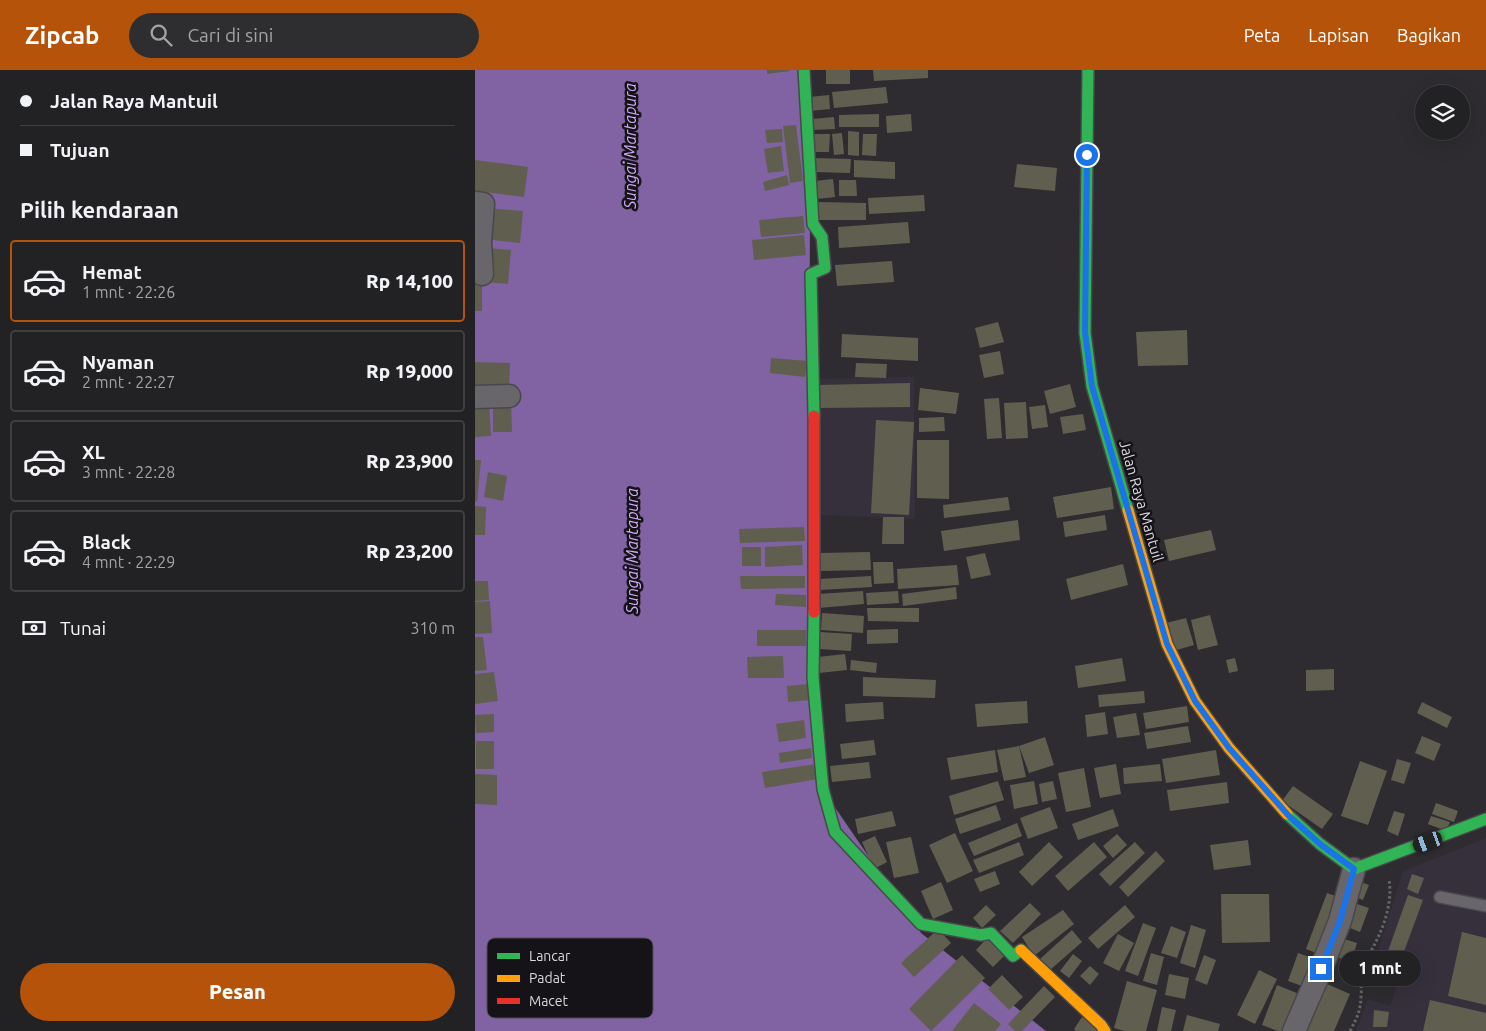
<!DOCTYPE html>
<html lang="id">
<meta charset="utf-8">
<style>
:root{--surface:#222124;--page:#2e2e31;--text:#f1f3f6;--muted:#a2a3a6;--line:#3f3e41;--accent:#b45309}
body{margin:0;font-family:Ubuntu,sans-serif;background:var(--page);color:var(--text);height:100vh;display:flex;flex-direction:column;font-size:19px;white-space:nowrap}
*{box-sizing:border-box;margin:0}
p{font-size:16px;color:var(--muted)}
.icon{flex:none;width:28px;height:28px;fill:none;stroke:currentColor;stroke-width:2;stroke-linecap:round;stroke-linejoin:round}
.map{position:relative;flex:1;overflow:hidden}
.drawer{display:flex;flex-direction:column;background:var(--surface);width:475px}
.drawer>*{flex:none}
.banner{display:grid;align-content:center;height:110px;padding:0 20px;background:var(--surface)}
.controls{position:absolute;left:940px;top:15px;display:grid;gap:10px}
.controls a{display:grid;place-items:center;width:55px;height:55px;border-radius:50%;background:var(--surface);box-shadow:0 5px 20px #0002,0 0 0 1px var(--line);font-size:25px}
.end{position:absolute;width:22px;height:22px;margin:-11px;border:6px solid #1a73e8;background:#fff;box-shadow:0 0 0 2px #fff}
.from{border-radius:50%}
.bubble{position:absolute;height:35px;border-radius:18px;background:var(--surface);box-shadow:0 5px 20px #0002,0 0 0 1px var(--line);font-size:16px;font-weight:800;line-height:35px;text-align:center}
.car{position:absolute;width:15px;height:30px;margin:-15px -8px;border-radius:6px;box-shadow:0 0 4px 1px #0007;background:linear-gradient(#222 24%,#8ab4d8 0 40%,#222 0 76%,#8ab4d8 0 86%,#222 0)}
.banner b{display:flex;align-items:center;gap:18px;height:48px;font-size:19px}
.banner b+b{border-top:1px solid var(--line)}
.banner i{width:12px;height:12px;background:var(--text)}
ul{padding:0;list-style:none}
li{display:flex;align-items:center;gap:15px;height:82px;margin:0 10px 8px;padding:0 10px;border:2px solid var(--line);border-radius:5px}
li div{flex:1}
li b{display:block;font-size:19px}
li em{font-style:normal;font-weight:800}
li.active{border-color:var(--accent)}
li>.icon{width:45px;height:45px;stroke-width:1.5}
h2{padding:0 20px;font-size:22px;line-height:60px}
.pay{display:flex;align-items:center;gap:12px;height:55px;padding:0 20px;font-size:19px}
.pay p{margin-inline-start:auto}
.cta{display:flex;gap:10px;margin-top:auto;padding:10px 20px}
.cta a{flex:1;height:58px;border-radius:30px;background:var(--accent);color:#fff;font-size:20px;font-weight:800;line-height:58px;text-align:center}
header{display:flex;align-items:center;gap:30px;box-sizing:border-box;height:70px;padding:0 25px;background:var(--accent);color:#fff}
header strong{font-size:24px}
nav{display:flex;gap:28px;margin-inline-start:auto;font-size:18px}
.search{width:350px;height:45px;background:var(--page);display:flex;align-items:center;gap:12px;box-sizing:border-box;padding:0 18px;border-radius:28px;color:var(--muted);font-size:19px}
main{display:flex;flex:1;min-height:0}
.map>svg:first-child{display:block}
</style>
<header>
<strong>Zipcab</strong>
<div class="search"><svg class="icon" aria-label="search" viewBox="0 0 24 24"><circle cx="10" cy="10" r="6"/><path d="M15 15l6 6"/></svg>Cari di sini</div>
<nav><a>Peta</a><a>Lapisan</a><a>Bagikan</a></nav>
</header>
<main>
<section class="drawer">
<div class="banner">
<b><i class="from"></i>Jalan Raya Mantuil</b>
<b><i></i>Tujuan</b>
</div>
<h2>Pilih kendaraan</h2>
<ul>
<li class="active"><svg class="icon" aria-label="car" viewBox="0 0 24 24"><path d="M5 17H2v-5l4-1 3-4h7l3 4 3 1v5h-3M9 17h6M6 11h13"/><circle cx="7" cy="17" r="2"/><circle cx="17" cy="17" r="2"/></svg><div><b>Hemat</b><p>1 mnt · 22:26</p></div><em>Rp 14,100</em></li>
<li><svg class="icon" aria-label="car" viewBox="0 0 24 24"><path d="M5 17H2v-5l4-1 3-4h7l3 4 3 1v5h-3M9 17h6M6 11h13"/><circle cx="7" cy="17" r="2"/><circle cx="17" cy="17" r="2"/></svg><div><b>Nyaman</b><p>2 mnt · 22:27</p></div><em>Rp 19,000</em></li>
<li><svg class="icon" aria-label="car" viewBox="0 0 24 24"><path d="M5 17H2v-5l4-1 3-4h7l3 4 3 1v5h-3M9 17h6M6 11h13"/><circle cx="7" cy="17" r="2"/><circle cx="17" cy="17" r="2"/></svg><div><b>XL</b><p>3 mnt · 22:28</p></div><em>Rp 23,900</em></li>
<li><svg class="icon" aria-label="car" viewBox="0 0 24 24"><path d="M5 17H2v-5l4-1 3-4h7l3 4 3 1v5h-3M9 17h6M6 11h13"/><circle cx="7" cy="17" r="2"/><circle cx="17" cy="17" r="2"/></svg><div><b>Black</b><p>4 mnt · 22:29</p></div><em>Rp 23,200</em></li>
</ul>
<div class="pay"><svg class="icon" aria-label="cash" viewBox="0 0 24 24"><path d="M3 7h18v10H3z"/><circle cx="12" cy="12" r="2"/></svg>Tunai<p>310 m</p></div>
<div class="cta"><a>Pesan</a></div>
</section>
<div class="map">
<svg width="1011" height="961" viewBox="0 0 1011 961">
<rect width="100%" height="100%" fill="#2e2c30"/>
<path fill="#36303d" d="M439,307L440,449L346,445L341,309Z
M1011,768V961H881L893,929L915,936L924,910L903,881L928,801Z"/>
<path fill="#8162a3" d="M0,0H327L335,150L334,360L344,714L446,863L571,961H0Z"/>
<path fill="#605f4f" d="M292,0H315V1L292,4Z
M351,0H375V14H351Z
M398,0H453V8L399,11Z
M411,17L413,33L359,38L357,22Z
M354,25L355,39L335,41L334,27Z
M404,44V57H364V45Z
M436,44L437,61L412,63L411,46Z
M359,47L360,59L337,60V49Z
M321,55L328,111L315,113L308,56Z
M307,59L308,72L292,73L290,60Z
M373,61L384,62V86L373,85Z
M367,63L369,84L359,85L357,64Z
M337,64H355L354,82H337Z
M388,64H402L401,86L387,85Z
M306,76L309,101L293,103L289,79Z
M337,88L376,89L375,103L337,102Z
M0,90L53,97L49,127L0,121Z
M379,90L420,92V109L379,107Z
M542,94L582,98L580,121L539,117Z
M312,105L314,115L290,121L288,112Z
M358,109L360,127L342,129L340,111Z
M364,110H381L382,126H364Z
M449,125L450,141L394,144L393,128Z
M342,132L391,133V150H342Z
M12,138L48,141L45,173L9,169Z
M328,146L330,163L286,167L284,150Z
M433,152L435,173L364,178L363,157Z
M329,165L331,185L279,190L277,170Z
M14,178L36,180L33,214L10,212Z
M417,191L419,212L362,216L360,195Z
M0,210H7V241H0Z
M523,252L529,272L505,278L500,258Z
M712,260L713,295L663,296L661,262Z
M367,264L443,268V291L366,287Z
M525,281L529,304L509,308L504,285Z
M296,288L332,291L330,307L295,303Z
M0,292L35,293L34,320L0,319Z
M381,293L412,294L411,308L380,307Z
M435,313V337L344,338L343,315Z
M595,314L601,337L575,344L569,321Z
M445,318L484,323L481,344L443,340Z
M524,328L527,368L512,369L509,329Z
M14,330L16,366L0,367V331Z
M18,332H36L37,362H18Z
M551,332L553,368L531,369L529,333Z
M570,335L573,357L557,359L554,337Z
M608,344L611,360L588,364L585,347Z
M469,347L470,361L444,362V348Z
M401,350L439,352L434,445L396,443Z
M442,370H474V429L442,428Z
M0,390H6L2,432L0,431Z
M13,402L32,406L28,431L9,427Z
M636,417L639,439L582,448L578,427Z
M533,427L535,440L469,448L468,435Z
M0,436L11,437L10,465H0Z
M630,445L632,460L590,467L588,452Z
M408,447H429V474H407Z
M543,450L545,470L469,481L466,461Z
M329,457L330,471L265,473L264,459Z
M736,460L741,480L694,491L689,470Z
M327,475L328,495L290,497V477Z
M267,477H286V496H267Z
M395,482L396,500L344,501V483Z
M510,483L516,505L496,509L491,487Z
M398,492H418L419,513L399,514Z
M648,494L653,515L596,530L591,509Z
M482,495L484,515L423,519L422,499Z
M265,506H330V518L266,519Z
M396,506L397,517L345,520L344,509Z
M0,511H13L14,530L0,531Z
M481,517L482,529L428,536L427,524Z
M388,521L389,534L344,538L343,524Z
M423,521L424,533L392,535L391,523Z
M301,524L331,525V537L300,535Z
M15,531L17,563L0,564V532Z
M392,538H444V552L393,551Z
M347,543L389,546L388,563L346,560Z
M735,545L743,575L723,580L716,550Z
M711,548L719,575L698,581L691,553Z
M423,559V573L392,574V560Z
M282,560H331V576H282Z
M345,562L377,564L376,581L344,579Z
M0,567H8L12,600L0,601Z
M370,584L372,600L344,603L343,587Z
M308,586L309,608H273L272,587Z
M647,588L651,611L603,618L600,596Z
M760,588L763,601L754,603L751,590Z
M376,590L402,593L401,603L375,600Z
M859,599V620L831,621V600Z
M19,602L23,631L0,634V604Z
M388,607L461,610L460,628L388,626Z
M334,614L335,630L313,632L312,616Z
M669,621L670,633L624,637L623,625Z
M552,631L553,653L502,657L500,634Z
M408,632L409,649L371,652L370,634Z
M947,632L977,647L972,658L942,643Z
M712,636L714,652L671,659L668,643Z
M630,642L633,664L612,667L610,645Z
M661,643L665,665L642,668L638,647Z
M19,644V662L1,663L0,645Z
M329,650L331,668L304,672L301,654Z
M713,656L716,672L672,679L669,663Z
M947,666L966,674L959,691L940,683Z
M570,667L579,695L554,703L544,676L551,707L529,711L522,680L544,676Z
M399,670L401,685L367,689L365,674Z
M1,671H19V699H1Z
M336,678L337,688L305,693L304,683Z
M520,680L523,702L476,710L472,688Z
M741,680L745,705L691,713L687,689Z
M922,689L936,693L929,714L916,710Z
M885,691L912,701L893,755L866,746Z
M394,692L396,708L357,712L355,696Z
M341,694L343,709L290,718L287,702Z
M641,694L646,724L625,728L619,698Z
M685,694L687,711L649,714L648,698Z
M609,698L616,737L591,742L583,703Z
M0,704L22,705V735L0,734Z
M523,711L529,730L479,745L474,726Z
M559,711L563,734L539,739L535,715Z
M578,711L582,729L567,732L564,714Z
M752,712L754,733L695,741L692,720Z
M818,716L858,744L847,759L807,731Z
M961,733L983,741L979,752L957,744Z
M521,735L526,750L485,764L480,749Z
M575,737L583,758L553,769L545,748Z
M638,739L644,756L603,770L597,754Z
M417,741L421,756L383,764L380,749Z
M919,741L930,744L923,766L912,761Z
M956,746L975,752L971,761L953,754Z
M542,753L547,766L499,786L493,773Z
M480,763L498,801L472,813L454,775Z
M642,764L652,775L638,788L628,776Z
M400,766L412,792L399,799L387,772Z
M436,767L444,803L419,808L411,772Z
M773,770L776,795L739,800L735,775Z
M544,772L549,785L504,803L498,790Z
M574,772L588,787L557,816L544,802Z
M619,772L632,787L593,821L580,806Z
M660,772L670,783L635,816L624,804Z
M681,781L690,791L653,827L644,817Z
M520,801L525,814L505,822L499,809Z
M937,804L949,808L943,824L932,819Z
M880,810L894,815L888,830L874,825Z
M466,812L478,840L458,849L446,821Z
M852,823L866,828L844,884L831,879Z
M746,824H794L795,872L747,873Z
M933,825L948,830L927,887L913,881Z
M876,832L894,838L885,862L867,855Z
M555,833L566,844L538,873L525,861Z
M511,835L521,845L507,858L498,848Z
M650,835L660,847L623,879L613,868Z
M588,840L599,854L559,886L547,867Z
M668,853L681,858L663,906L650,901Z
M716,855L731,860L720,898L705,893Z
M696,856L711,862L702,888L686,883Z
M463,859L476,873L439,907L426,893Z
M597,860L607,872L575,900L565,889Z
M987,862L1011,868V935L973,926Z
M643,864L659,873L644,901L628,893Z
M513,867L530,885L518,897L501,880Z
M866,868L882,873L876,892L859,886Z
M676,883L689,887L682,915L668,911Z
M823,883L837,888L827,916L813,911Z
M598,884L607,891L594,908L585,901Z
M487,885L510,908L456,961L434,939Z
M729,885L741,890L732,915L720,910Z
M615,896L624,904L615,915L605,906Z
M784,900L802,909L780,954L762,945Z
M694,904L714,908L710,929L690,925Z
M527,905L548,927L534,940L513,919Z
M652,911L682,920L671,961H650L639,958Z
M852,914L875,924L859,961H832Z
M802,915L824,924L810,961H803L787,955Z
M569,916L580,927L547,961H540L533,954Z
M955,930L1011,943V961H948Z
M499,933L526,954L520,961H477Z
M687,937L701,940L696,961H682Z
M899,940L914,942L912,957H898Z
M712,945L745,954L743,961H708Z
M607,947L625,961H601L599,959Z"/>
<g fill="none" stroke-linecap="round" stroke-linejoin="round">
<g stroke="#4a474b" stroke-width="14">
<path id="lane" d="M965,827L1011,836"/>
</g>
<g stroke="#4a474b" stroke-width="25">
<path id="street" d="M0,133L8,134L5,172L7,204
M0,327L34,326
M819,961L846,899L865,851L879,799"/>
</g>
<g stroke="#4a474b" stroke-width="14">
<path id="fast" d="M329,0L338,154L347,167L350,198L336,204L339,346
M613,0L610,263L617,316L653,440
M339,542L338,607L348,719L360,762L446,854L506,865L516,863L538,886L546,880
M812,744L845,774L879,799L1011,749"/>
</g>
<g stroke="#4a474b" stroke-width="14">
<path id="slow" d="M653,440L692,574L720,631L754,678L812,744
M546,880L626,955L630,961"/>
</g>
<g stroke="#4a474b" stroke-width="14">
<path id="jam" d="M339,542V346"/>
</g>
<path stroke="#666568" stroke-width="3" stroke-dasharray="2.5 2.5" stroke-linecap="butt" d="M875,961C882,948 886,940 886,925C887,918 885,912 886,905C890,890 899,877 905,863C912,847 917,827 914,810"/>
<use href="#lane" stroke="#68666a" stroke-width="11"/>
<use href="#street" stroke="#68666a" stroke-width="22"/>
<use href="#fast" stroke="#30b455" stroke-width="11"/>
<use href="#slow" stroke="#ff9f0a" stroke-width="11"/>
<use href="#jam" stroke="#e5322d" stroke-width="11"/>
</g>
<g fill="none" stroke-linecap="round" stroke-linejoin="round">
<path stroke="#1a73e8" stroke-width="6" d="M612,85L610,262L617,316L692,574L720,631L754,678L814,746L845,774L879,799L865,851L846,899"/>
</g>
<g text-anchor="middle" stroke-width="5" stroke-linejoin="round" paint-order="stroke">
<g font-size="15" fill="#dad7dd" stroke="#151317">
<text transform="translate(666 431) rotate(74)" y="5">Jalan Raya Mantuil</text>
</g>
<g font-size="16" font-style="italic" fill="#cfabf8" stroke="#151317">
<text transform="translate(155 76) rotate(-90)" y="6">Sungai Martapura</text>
<text transform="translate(157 481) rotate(-90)" y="6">Sungai Martapura</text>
</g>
</g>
<rect x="12" y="868" width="166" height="80" rx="8" fill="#151317" stroke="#504e52" stroke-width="1"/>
<rect x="22" y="883" width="23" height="6" fill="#30b455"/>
<rect x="22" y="905" width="23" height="7" fill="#ff9f0a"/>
<rect x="22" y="928" width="23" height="6" fill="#e5322d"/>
<g font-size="14" fill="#dad7dd">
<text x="54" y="891">Lancar</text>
<text x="54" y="913">Padat</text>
<text x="54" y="936">Macet</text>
</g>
</svg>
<div class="controls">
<a><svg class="icon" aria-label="layers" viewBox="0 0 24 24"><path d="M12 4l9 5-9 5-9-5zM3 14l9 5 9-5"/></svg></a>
</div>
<i class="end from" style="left:612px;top:85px"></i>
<i class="end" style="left:846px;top:899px"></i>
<div class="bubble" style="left:864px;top:881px;width:82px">1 mnt</div>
<i class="car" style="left:953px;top:772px;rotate:250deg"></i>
</div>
</main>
